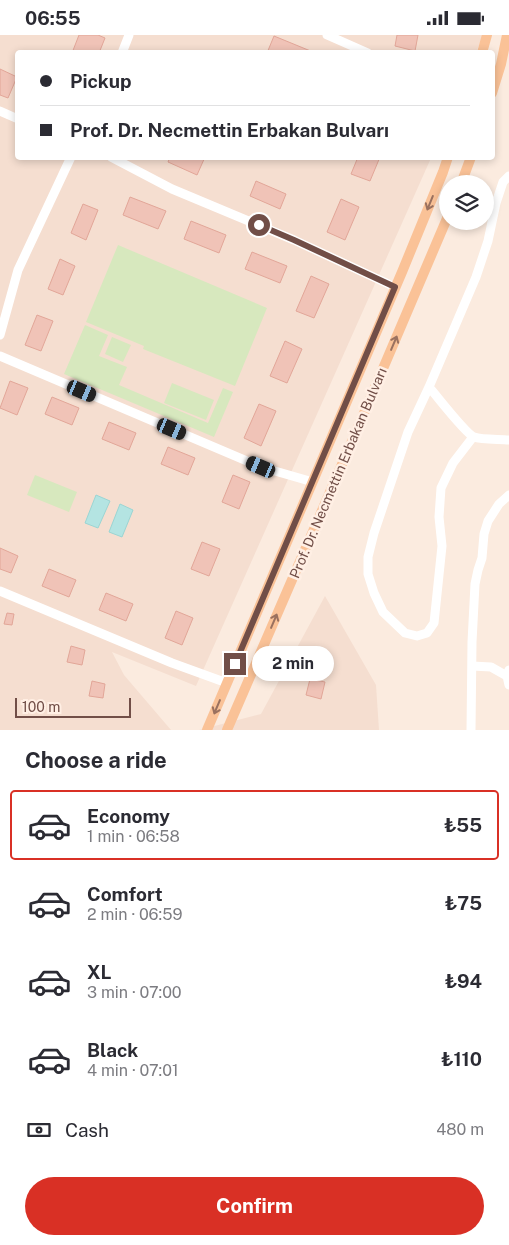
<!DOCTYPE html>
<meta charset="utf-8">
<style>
:root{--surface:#fff;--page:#f2f2f3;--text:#2b2b33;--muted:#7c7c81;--line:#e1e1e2;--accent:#d93025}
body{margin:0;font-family:"Public Sans",sans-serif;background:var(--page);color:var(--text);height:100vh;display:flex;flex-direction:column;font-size:19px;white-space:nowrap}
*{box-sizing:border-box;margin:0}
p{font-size:16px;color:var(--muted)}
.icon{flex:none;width:28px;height:28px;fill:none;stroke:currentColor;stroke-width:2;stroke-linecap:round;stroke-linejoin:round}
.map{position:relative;height:695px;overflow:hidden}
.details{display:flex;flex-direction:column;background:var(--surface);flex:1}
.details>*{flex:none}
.guide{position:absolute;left:15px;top:15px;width:480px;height:110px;border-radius:5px;box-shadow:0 2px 8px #0003;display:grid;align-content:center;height:110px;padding:0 25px;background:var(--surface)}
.controls{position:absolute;left:439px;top:140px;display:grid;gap:10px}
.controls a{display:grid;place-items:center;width:55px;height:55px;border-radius:50%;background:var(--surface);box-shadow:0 2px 8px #0003;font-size:25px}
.scale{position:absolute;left:15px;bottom:12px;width:116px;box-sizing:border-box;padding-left:5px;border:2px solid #714e47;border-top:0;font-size:14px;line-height:18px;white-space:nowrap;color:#714e47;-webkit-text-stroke:4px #ffefe4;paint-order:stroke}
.end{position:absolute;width:22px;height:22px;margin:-11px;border:6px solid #714e47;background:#fff;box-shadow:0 0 0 2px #fff}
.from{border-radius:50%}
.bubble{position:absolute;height:35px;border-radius:18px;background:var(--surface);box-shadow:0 2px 8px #0003;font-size:16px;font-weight:700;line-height:35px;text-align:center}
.car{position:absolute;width:15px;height:30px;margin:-15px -8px;border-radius:6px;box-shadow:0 0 4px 1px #0007;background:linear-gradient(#222 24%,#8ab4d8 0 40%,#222 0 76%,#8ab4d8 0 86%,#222 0)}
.guide b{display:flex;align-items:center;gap:18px;height:48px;font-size:19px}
.guide b+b{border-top:1px solid var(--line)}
.guide i{width:12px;height:12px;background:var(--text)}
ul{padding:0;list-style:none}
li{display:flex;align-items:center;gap:15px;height:70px;margin:0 10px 8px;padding:0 15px;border:2px solid transparent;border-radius:5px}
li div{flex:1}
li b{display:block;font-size:19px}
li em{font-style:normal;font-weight:700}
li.on{border-color:var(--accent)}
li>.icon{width:45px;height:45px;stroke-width:1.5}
h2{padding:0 25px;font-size:22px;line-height:60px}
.pay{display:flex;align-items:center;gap:12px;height:55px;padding:0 25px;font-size:19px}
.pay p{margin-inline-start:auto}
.primary-button{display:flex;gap:10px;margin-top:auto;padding:10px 25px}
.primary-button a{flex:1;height:58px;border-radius:30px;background:var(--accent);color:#fff;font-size:20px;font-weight:700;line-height:58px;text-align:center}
.status{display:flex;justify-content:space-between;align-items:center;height:35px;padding:0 25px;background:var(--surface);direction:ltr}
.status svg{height:14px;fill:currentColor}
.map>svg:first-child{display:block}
</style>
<div class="status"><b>06:55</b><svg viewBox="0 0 49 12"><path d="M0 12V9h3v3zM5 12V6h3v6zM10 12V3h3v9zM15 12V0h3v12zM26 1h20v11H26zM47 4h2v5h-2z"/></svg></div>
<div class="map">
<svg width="509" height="695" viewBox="0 0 509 695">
<rect width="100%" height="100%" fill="#fbebdf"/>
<path fill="#f5ded0" d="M0,0H483L476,18H18V122L431,123L196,651L112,617L124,640L171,695H0Z
M325,561L376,650L379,695H199L261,679Z"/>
<path fill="#d7e8be" d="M118,210L267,273L235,351L143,314L144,311L86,287Z
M85,290L108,300L99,321L127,332L119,350L208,388L223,353L233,357L214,402L64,339Z
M112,302L131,310L123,327L105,319Z
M172,348L214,365L206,385L164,368Z
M35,440L77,457L69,477L27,460Z"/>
<path fill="#b4e4e2" stroke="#9bd5d3" d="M96,460L110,466L98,493L85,488Z
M120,469L133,475L122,502L109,497Z"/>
<path fill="#f0c3b7" stroke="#e2a698" d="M79,0H98L105,3L99,18H72Z
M397,0H418L415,16L395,11Z
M274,1L313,17V18H267Z
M0,34L17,42L8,63L0,60Z
M170,122H205L197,140L168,127Z
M358,122H380L370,146L351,139Z
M256,146L286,159L280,174L250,161Z
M130,162L166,176L158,194L123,180Z
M341,164L359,172L345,205L327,197Z
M83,169L98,175L86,205L71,198Z
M191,186L226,200L219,218L184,204Z
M252,217L287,231L280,248L245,234Z
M60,224L75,231L63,260L48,254Z
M311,241L329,249L314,283L296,276Z
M37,280L53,286L41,316L25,310Z
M285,306L302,314L287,348L270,341Z
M10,346L28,353L17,380L0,373Z
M52,362L79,373L72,390L45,379Z
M259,369L276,376L261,411L244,403Z
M109,387L136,398L129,415L102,404Z
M168,412L195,423L188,440L161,429Z
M233,440L250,447L239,474L222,467Z
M202,507L220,514L209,541L191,534Z
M0,513L18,521L11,538L0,534Z
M49,534L76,545L69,562L42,551Z
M106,558L133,569L126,586L99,575Z
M176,576L193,583L182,610L165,603Z
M7,578L14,579L12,590L4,589Z
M71,611L85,615L82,630L67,627Z
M310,644L325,647L321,664L306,660Z
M92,646L105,649L103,663L89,661Z"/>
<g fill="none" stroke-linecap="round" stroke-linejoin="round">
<path stroke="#fff" stroke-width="9" d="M327,0L368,18
M122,18L129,0
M0,76L18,84
M111,122L172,154L294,205L395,252
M0,300L18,235L71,122
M0,321L261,432L313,447
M429,352C437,361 465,398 474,402C482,405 500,404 509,405
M473,402L453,428L441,453L439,482L442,511L434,588L427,598L417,601L405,598L383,577L374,558L368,539V522L374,498L408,397L429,352L476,242L488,206L496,168L503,147L509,141
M0,556L172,628L227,648
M472,631L491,632L507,641
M509,635L507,641L509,650
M471,695L472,607L475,549L478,535L482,523L484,499L488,486L499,469L509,460"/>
<path stroke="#fac297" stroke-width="10" d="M482,18L487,0
M492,58L501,29L507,0
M461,149L471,122
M207,695L402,237L443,137L448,122
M227,695L353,404L448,181"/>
</g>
<defs><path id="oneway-shaft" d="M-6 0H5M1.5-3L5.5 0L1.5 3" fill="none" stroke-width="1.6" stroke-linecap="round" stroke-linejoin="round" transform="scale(1.25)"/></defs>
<g stroke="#9a715f">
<use href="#oneway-shaft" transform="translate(430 168) rotate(112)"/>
<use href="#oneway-shaft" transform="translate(394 308) rotate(-67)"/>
<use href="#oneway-shaft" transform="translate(274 586) rotate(-67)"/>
<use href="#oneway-shaft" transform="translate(217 672) rotate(113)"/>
</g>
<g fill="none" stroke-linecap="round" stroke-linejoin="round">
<path stroke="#714e47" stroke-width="6" d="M235,629L395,252L294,205L259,190"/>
</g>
<g text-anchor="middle" stroke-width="5" stroke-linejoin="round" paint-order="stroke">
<g font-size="14" fill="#714e47" stroke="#ffefe4">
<text transform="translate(338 438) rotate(-67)" y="5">Prof. Dr. Necmettin Erbakan Bulvarı</text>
</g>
</g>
</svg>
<div class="controls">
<a><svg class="icon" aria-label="layers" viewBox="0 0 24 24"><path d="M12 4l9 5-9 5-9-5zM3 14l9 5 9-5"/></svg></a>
</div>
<div class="scale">100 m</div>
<i class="end from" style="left:259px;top:190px"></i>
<i class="end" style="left:235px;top:629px"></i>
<div class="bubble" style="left:252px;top:611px;width:82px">2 min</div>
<i class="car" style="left:82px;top:356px;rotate:113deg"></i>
<i class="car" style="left:172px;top:394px;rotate:113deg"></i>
<i class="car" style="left:261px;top:432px;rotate:293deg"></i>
<div class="guide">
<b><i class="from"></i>Pickup</b>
<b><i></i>Prof. Dr. Necmettin Erbakan Bulvarı</b>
</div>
</div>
<section class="details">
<h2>Choose a ride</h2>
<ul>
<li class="on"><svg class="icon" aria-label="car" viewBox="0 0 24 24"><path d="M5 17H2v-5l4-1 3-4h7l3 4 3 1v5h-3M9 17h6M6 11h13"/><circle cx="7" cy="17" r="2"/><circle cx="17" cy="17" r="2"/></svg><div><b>Economy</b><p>1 min · 06:58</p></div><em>₺55</em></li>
<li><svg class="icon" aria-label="car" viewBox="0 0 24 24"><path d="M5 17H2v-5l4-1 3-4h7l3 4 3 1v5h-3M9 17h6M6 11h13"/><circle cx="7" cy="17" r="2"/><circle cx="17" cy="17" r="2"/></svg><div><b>Comfort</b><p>2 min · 06:59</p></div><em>₺75</em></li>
<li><svg class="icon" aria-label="car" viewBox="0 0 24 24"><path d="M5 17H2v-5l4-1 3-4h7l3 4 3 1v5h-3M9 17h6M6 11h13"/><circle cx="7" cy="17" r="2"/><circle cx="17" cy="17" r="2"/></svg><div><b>XL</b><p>3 min · 07:00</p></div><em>₺94</em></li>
<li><svg class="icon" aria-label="car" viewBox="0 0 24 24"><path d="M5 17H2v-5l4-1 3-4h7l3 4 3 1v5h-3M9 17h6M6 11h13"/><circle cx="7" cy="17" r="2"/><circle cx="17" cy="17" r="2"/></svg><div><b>Black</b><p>4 min · 07:01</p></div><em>₺110</em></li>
</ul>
<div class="pay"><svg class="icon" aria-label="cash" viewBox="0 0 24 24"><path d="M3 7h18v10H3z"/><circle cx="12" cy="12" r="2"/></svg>Cash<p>480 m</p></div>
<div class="primary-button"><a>Confirm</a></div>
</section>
